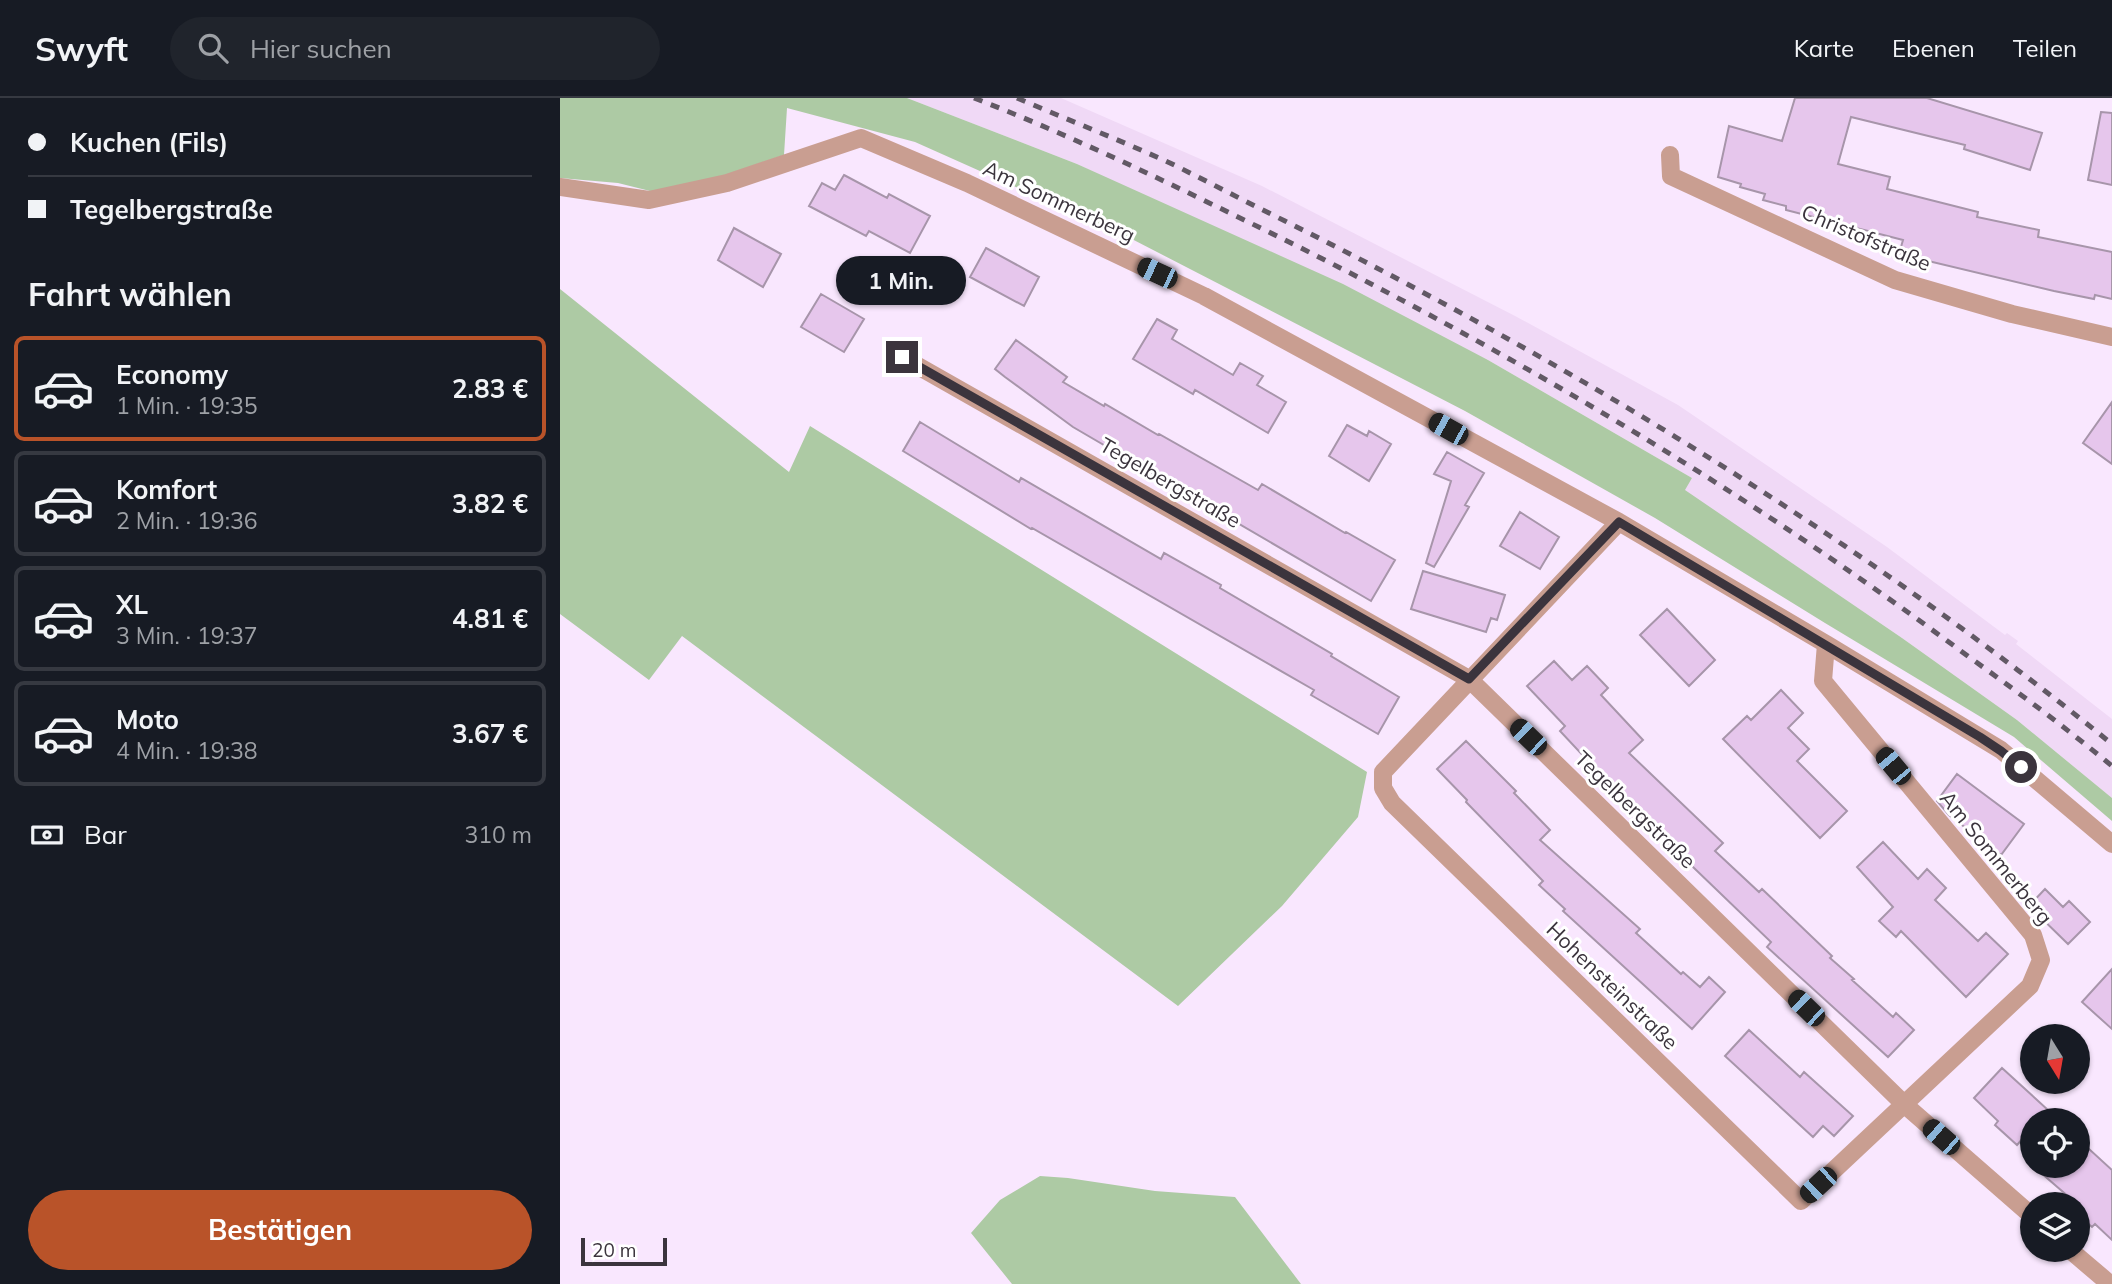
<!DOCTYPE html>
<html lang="de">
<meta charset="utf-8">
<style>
:root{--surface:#171b24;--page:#20242c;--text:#f1f3f6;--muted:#9ea1a6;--line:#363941;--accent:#b95329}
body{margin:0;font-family:Mulish,sans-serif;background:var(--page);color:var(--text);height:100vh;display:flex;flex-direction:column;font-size:26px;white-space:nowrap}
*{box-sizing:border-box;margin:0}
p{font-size:23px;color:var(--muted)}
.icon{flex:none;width:38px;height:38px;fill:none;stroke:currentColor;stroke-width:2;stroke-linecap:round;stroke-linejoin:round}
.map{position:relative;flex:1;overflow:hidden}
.panel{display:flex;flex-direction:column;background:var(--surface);width:560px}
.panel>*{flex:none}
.guide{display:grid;align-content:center;height:154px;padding:0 28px;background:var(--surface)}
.needle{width:46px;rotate:169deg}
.buttons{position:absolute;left:1460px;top:926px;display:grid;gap:14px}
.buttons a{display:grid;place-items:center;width:70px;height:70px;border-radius:50%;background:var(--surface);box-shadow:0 2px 5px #0004;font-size:35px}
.scale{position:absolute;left:21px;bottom:18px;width:86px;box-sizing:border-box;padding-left:7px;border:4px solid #3b343d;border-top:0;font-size:19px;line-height:24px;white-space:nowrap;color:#3b343d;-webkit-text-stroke:5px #fff;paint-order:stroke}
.end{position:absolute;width:32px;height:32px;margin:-16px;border:9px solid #3b343d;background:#fff;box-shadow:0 0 0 4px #fff}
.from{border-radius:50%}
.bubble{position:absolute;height:49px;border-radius:24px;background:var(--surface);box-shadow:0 2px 5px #0004;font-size:23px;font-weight:700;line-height:49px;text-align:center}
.car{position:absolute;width:21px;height:42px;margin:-21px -10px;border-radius:9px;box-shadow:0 0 5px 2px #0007;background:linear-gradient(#222 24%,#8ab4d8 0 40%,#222 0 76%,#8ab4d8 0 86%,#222 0)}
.guide b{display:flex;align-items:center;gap:24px;height:66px;font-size:26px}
.guide b+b{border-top:2px solid var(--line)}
.guide i{width:18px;height:18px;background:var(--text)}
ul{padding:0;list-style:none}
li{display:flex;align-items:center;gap:21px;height:105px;margin:0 14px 10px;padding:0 14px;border:4px solid var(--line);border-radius:10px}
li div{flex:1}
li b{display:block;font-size:26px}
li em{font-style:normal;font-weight:700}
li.current{border-color:var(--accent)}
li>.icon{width:63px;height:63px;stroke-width:1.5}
h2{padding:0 28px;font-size:32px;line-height:84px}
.pay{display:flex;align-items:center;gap:18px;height:77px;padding:0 28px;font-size:26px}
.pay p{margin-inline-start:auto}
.button{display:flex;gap:14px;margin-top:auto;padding:14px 28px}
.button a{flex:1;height:80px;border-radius:42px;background:var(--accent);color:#fff;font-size:28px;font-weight:700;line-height:80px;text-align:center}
header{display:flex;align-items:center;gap:42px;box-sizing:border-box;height:98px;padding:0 35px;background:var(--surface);border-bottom:2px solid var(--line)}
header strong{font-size:33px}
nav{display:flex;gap:38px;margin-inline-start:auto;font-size:24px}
.search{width:490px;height:63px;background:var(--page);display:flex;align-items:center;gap:18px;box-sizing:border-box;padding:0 24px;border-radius:38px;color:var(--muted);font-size:26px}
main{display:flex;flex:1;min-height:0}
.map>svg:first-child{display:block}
</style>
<header>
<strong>Swyft</strong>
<div class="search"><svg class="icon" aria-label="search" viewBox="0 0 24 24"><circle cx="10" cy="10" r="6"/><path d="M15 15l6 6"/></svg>Hier suchen</div>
<nav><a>Karte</a><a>Ebenen</a><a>Teilen</a></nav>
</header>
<main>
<section class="panel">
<div class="guide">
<b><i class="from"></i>Kuchen (Fils)</b>
<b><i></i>Tegelbergstraße</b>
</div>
<h2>Fahrt wählen</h2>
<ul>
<li class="current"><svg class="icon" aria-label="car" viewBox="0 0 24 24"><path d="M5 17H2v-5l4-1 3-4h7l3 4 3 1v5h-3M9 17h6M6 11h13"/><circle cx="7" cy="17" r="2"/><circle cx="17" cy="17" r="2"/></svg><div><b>Economy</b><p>1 Min. · 19:35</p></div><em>2.83 €</em></li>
<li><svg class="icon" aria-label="car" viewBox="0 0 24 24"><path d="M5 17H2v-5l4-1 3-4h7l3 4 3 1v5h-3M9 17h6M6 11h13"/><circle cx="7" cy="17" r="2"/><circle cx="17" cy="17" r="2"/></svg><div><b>Komfort</b><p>2 Min. · 19:36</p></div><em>3.82 €</em></li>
<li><svg class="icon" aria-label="car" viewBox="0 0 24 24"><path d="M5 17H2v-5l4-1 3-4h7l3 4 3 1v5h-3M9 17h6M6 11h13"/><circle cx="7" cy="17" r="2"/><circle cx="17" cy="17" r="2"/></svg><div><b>XL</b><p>3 Min. · 19:37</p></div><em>4.81 €</em></li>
<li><svg class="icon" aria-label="car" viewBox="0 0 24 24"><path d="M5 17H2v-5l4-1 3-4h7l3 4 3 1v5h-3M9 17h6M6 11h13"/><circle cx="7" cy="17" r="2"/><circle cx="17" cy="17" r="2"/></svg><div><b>Moto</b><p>4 Min. · 19:38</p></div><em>3.67 €</em></li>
</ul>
<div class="pay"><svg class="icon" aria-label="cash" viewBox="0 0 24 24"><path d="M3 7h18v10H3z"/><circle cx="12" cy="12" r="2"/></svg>Bar<p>310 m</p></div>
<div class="button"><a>Bestätigen</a></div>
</section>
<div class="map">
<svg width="1552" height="1186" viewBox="0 0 1552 1186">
<rect width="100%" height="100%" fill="#f9e7fe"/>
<path fill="#f0d9f6" d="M347,0H501L702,88L957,219L1118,307L1327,449L1445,537L1447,535L1458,543L1456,546L1552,621V700L1457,622L1342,540L1124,392L1132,380L928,262L517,66Z"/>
<path fill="#adcaa4" d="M0,0H347L517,66L783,186L928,262L1132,380L1125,392L1342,540L1457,622L1552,700V723L1454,639L1265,525L1095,420L905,313L566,138L355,44L227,10L224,57L159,79L94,94L58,85L0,80Z
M0,191L229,374L250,328L807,674L798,719L722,808L618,908L122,538L89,582L0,516Z
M480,1078L508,1080L595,1093L675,1099L741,1186H452L411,1135L440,1102Z"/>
<path fill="#e6c6ec" stroke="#a795aa" stroke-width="2" d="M1235,0H1367L1482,35L1470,72L1404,51L1405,47L1291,19L1278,66L1330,79L1327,91L1418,114L1417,119L1479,132L1478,139L1552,154V201L1535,197L1534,201L1494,193L1339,156L1343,142L1226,112V108L1203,102L1205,96L1180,89L1181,86L1158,79L1169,28L1222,43Z
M1541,14L1552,15V87L1528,82Z
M284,77L327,100L329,96L370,118L350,155L309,133L306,138L249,108L262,85L275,92Z
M174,130L221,156L203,189L158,162Z
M426,150L479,179L464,208L410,179Z
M261,196L304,221L284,254L241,229Z
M597,221L617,232L612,241L673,277L680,265L703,278L697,287L726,304L708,335L635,292L633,296L573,261Z
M456,242L507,279L503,284L544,308L545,306L598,337L599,336L698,392L702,386L785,435L786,434L835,462L811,503L513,329L445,279L435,271Z
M1552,304V366L1523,345Z
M360,324L459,384L461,380L601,461L604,455L661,487L660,490L772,556L771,558L839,599L818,636L751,597L754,592L472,430L471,431L343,353Z
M787,327L807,338L809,333L831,346L809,383L769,358Z
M887,354L924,375L905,407L909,409L874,469L866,465L891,383L874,376Z
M960,414L999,439L980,471L940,448Z
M863,473L945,497L937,522L931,520L926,534L851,511Z
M1107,511L1155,562L1129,588L1080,537Z
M994,563L1012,582L1027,568L1048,590L1041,597L1083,642L1069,655L1163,745L1155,753L1199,794L1202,791L1272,858L1270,860L1294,881L1292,882L1333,919L1336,915L1354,932L1328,959L1207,849L1211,844L1079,717L1081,714L1044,680L1000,633L1005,628L967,588Z
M1221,592L1243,615L1228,630L1249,651L1237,663L1287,713L1260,740L1163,641L1187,618L1191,622Z
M906,643L956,693L954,695L990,732L980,742L1080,831L1076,835L1121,876L1123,874L1140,889L1149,879L1165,894L1132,931L1003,813L1005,811L979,787L983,783L906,704L907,702L877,671Z
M1397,676L1464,726L1441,757L1389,717L1377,703Z
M1323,744L1358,781L1367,771L1386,790L1375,802L1418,843L1426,835L1448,856L1406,899L1341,833L1336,839L1319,823L1333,809L1297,769Z
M1485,791L1503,809L1509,803L1530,824L1508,846L1469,808Z
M1552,871V931L1522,904Z
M1189,932L1240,979L1244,974L1293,1018L1274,1038L1263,1028L1253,1039L1165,958Z
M1442,970L1488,1012L1479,1022H1472V1030L1457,1047L1435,1027L1438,1023L1414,1000Z
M1517,1040L1552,1072V1142L1535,1126L1532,1129L1517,1116V1106L1473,1068H1517Z"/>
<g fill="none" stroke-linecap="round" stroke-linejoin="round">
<path stroke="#c99e91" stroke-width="18" d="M1110,57L1111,78L1335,182L1452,216L1552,239
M0,89L89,102L167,85L301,40L407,85L644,198L1059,424L823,674V690L832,705L1241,1103L1470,888L1481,862L1473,837L1263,583L1266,546L1059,424
M342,259L909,581L1345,1007L1472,1118
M1266,546L1441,652L1552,746
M1510,1152L1550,1186"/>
<path stroke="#625965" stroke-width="5" stroke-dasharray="9 9" stroke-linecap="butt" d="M414,0C520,41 621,91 723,141C964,261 1193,398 1409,559C1458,594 1506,630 1552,668
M457,0C508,22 560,42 610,65C649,84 686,104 725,123C1017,269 1298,440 1552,646"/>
</g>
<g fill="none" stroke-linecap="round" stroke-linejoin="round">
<path stroke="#3b343d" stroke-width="9" d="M342,259L909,581L1059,424L1420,639L1441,653L1461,669"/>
</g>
<g text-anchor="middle" stroke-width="6" stroke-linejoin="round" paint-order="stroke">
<g font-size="21" fill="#3b343d" stroke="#fff">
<text transform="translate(499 104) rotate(25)" y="7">Am Sommerberg</text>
<text transform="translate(1306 140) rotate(23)" y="7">Christofstraße</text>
<text transform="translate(610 385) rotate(30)" y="7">Tegelbergstraße</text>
<text transform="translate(1075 712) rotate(44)" y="7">Tegelbergstraße</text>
<text transform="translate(1436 760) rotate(51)" y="7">Am Sommerberg</text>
<text transform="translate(1052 888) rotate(44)" y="7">Hohensteinstraße</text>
</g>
</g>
</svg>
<div class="buttons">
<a><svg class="needle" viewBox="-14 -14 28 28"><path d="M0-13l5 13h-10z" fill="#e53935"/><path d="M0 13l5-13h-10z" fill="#9ea1a6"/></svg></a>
<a><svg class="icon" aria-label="locate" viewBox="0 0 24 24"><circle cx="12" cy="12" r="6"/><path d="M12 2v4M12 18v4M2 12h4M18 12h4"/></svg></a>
<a><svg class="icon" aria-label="layers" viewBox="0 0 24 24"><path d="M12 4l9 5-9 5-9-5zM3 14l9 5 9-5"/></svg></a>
</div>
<div class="scale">20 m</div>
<i class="end from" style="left:1461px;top:669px"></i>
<i class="end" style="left:342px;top:259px"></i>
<div class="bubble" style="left:276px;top:158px;width:130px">1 Min.</div>
<i class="car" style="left:597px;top:175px;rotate:295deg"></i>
<i class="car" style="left:888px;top:331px;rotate:299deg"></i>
<i class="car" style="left:968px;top:639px;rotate:314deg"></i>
<i class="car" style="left:1333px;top:668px;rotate:320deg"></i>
<i class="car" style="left:1246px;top:910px;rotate:314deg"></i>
<i class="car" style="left:1381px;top:1039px;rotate:311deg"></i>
<i class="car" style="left:1258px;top:1087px;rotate:227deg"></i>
</div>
</main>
